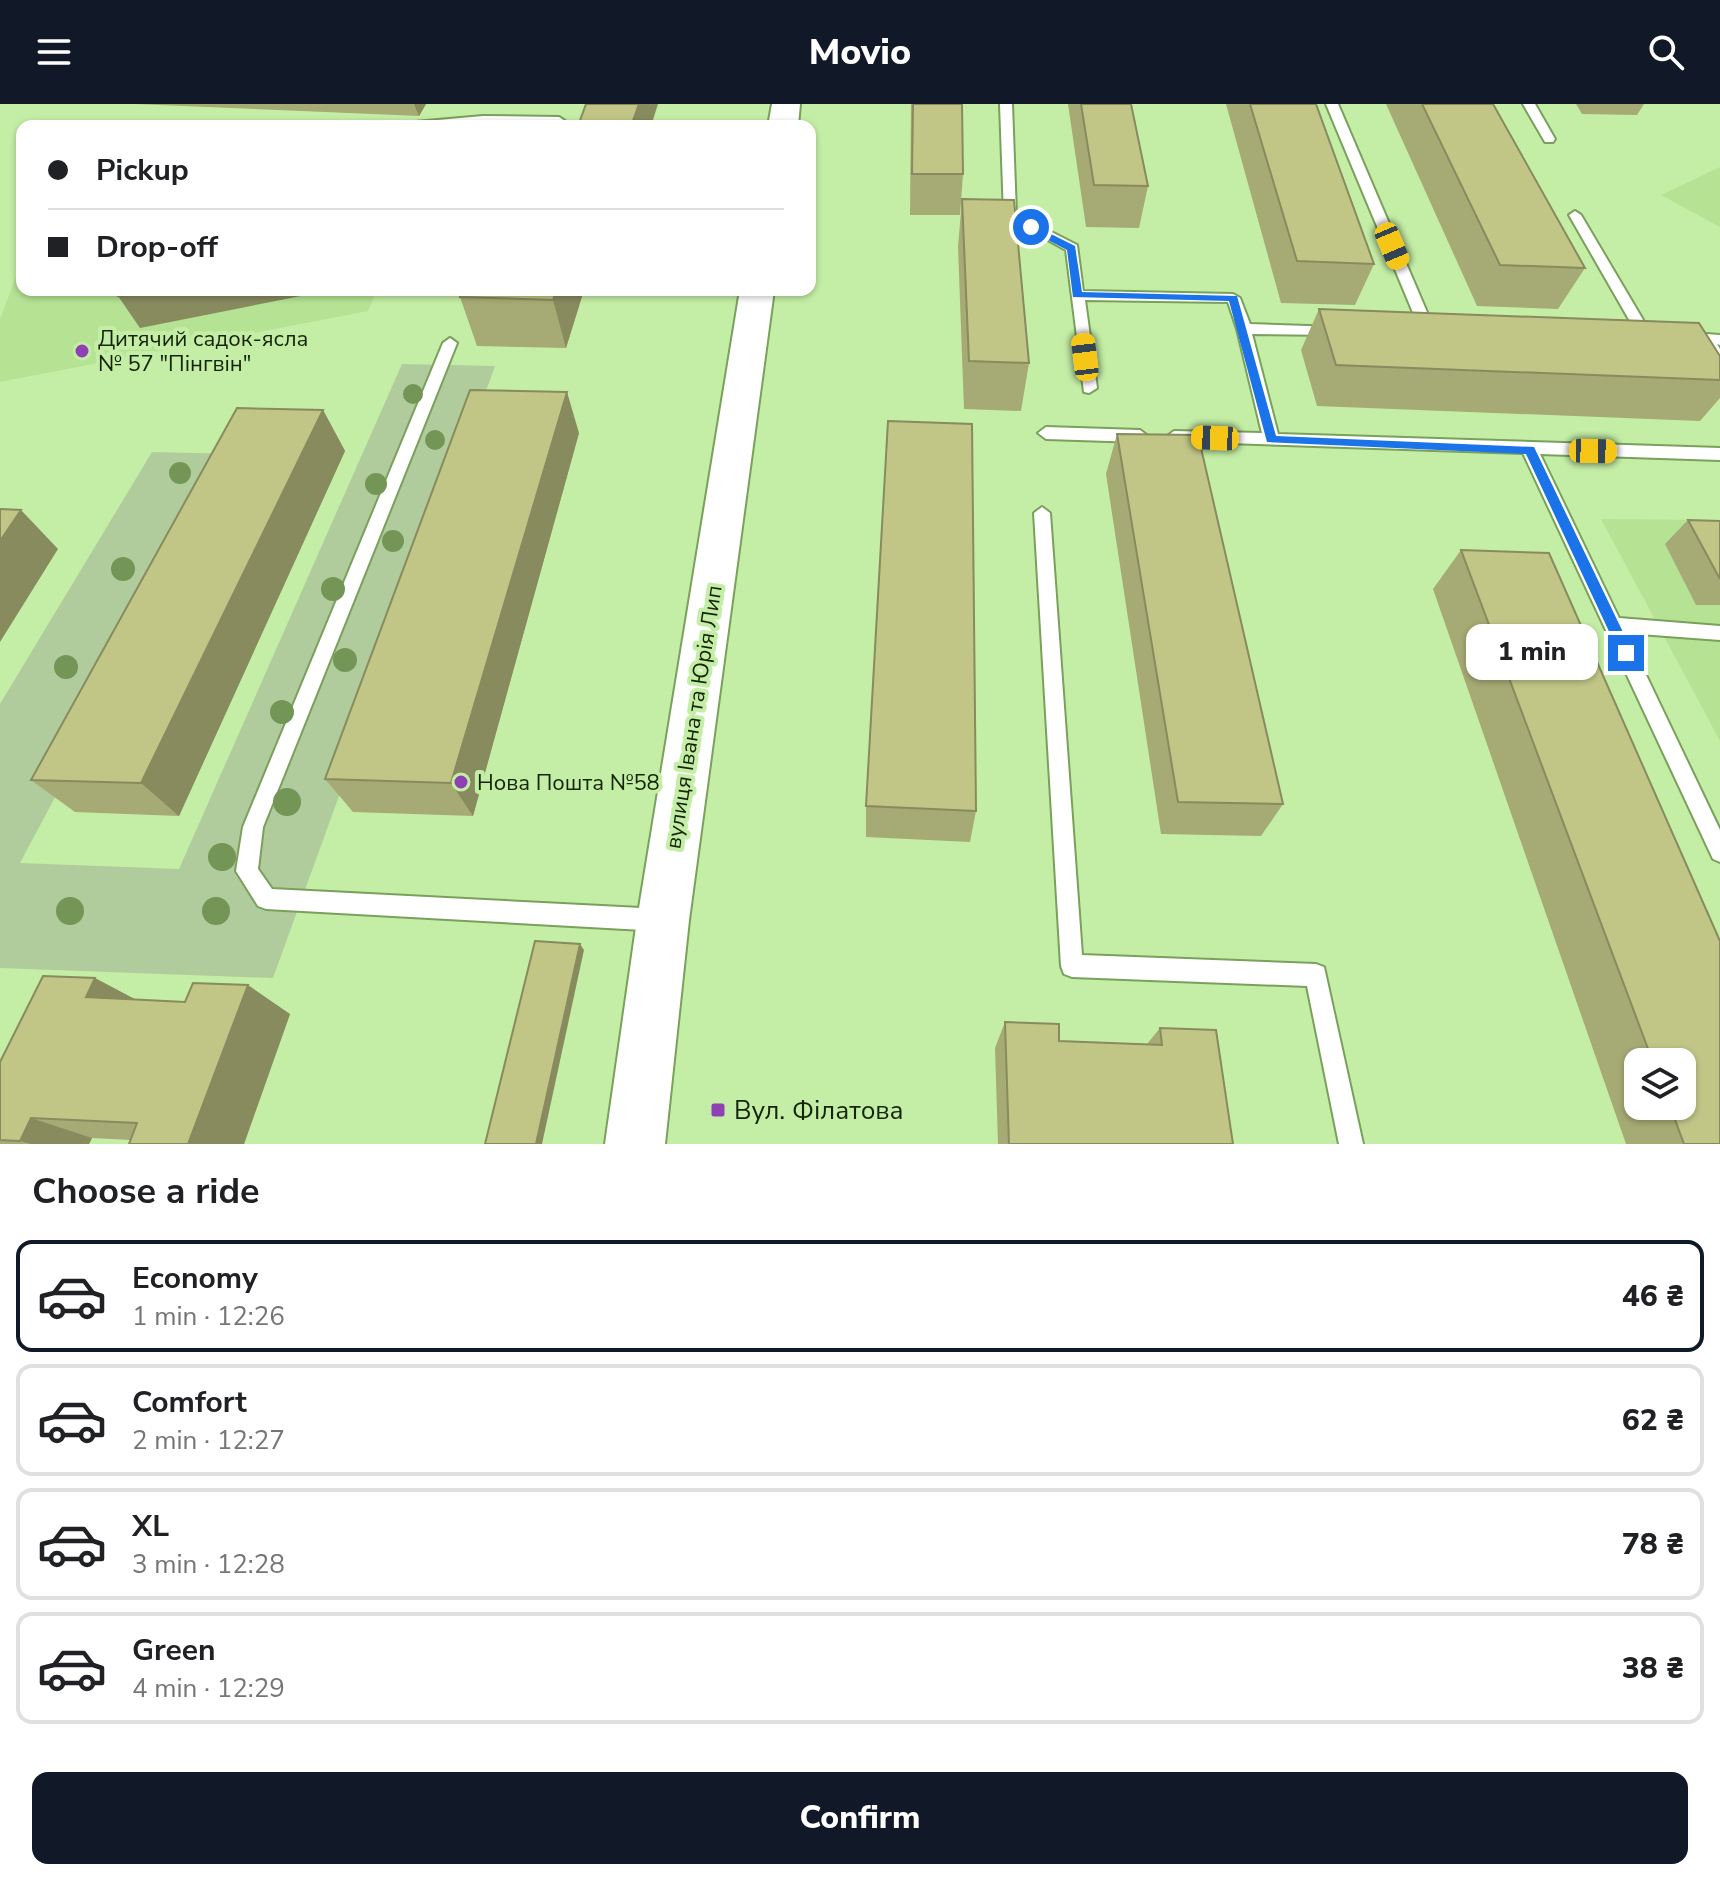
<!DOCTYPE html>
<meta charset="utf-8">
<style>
:root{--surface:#fff;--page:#f2f2f2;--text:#202124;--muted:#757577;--line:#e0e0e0;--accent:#111827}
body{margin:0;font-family:"Nunito Sans",sans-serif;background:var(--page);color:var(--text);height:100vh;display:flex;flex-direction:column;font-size:30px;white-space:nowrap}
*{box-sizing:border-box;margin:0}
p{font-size:26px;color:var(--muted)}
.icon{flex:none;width:44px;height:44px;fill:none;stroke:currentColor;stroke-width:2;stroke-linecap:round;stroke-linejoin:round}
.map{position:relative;height:1040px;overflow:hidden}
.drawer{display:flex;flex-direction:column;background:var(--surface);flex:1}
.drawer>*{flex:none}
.guide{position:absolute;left:16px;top:16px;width:800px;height:176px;border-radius:16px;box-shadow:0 2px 6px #0004;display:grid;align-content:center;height:176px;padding:0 32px;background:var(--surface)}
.tools{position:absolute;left:1624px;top:944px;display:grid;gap:16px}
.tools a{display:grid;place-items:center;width:72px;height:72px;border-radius:16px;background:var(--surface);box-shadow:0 2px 6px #0004;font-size:40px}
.end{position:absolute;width:36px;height:36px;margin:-18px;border:10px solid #1a73e8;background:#fff;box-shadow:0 0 0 4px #fff}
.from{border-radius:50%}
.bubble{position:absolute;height:56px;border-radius:16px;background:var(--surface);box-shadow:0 2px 6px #0004;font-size:26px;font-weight:800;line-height:56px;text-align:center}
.car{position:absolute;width:24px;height:48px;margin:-24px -12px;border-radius:10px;box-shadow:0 0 6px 2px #0007;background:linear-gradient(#f5c518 24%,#345 0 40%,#f5c518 0 76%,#345 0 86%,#f5c518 0)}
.guide b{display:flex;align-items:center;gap:28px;height:76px;font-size:30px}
.guide b+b{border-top:2px solid var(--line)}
.guide i{width:20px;height:20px;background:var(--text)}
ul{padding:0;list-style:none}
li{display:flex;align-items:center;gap:24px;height:112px;margin:0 16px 12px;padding:0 16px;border:4px solid var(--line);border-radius:16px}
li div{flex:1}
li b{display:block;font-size:30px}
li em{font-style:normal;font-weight:800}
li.selected{border-color:var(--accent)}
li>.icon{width:72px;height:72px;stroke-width:1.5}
h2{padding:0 32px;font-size:36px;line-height:96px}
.primary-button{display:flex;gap:16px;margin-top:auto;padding:16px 32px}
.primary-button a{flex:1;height:92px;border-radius:16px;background:var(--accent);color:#fff;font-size:32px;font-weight:800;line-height:92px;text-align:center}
header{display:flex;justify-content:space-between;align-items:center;height:104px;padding:0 32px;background:var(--accent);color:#fff;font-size:36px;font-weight:800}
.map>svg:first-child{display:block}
</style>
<header><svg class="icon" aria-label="menu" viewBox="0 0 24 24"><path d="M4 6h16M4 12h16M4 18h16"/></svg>Movio<svg class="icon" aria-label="search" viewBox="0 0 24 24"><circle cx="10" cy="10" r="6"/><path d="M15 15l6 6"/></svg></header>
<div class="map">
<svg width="1720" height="1040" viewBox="0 0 1720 1040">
<rect width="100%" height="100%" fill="#c4eea6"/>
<path fill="#b5e293" d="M1720,63V123L1661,91Z
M22,157V186H377L368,207L0,278V215Z
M1601,415L1720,416V637L1660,525Z"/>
<path fill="#b0cc9c" d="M402,260L495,262L273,874L0,864V600L152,348L238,350L20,759L179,765Z"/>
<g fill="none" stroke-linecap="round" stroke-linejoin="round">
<g stroke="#7aa05c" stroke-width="4">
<path id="service" d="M1000,0H1012L1016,110L1077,141L1083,187L1233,190L1240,194L1250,220L1339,223V229L1334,231L1252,230L1278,330L1720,344V356L1540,350L1619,514L1720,522V536L1626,529L1720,726V758L1713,755L1523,349L1168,337L1166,333L1174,327L1262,329L1237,225L1228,198L1085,196L1097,284L1089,289L1084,288L1066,146L1004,112Z
M1326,0H1338L1435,227L1433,230L1423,232L1416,227L1419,223Z
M1523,0H1535L1555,35L1553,38H1545Z
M483,12L559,13L565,17L559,21L409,22L415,18Z
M1575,107L1581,111L1649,226L1657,228V234L1639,233L1569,111Z
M1706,230L1720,231V241L1717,240L1720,245V262L1715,260L1699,235Z
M450,234L457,239L263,723L258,765L272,785L661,805L669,809L672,816L669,823L661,827L266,805L258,802L236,767L243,723L443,239Z
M1046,323L1140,326L1148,332L1140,338L1046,335L1038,329Z
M1042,403L1050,409L1082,851L1316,860L1324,863L1363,1040H1339L1307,882L1072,873L1064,870L1061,862L1034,409Z"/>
</g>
<g stroke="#7aa05c" stroke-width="4">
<path id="tertiary" d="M772,0H800L798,22H768Z
M740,186H774L689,816L665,1040H605L637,816Z"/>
</g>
<use href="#service" fill="#fff" fill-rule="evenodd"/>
<use href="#tertiary" fill="#fff" fill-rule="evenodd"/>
</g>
<g fill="#739555">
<circle cx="413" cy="290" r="10"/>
<circle cx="435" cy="336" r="10"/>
<circle cx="180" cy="369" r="11"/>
<circle cx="376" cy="380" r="11"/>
<circle cx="393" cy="437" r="11"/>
<circle cx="123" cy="465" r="12"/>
<circle cx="333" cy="485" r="12"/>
<circle cx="345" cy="556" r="12"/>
<circle cx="66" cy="563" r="12"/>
<circle cx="282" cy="608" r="12"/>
<circle cx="287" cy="698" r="14"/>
<circle cx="222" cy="753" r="14"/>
<circle cx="70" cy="807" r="14"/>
<circle cx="216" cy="807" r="14"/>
</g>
<path fill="#a6aa74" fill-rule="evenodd" d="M135,0H426L419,12Z
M911,0H962L963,70L960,111H910Z
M1068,0H1131L1148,82L1139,124L1086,123Z
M1226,0H1316L1374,160L1355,201L1281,199Z
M1386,0H1493L1585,164L1558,205L1477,202Z
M1576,0H1644L1637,11L1582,10Z
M962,95L1029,259L1021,307L964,305L958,143Z
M584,186L566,244L477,242L460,193Z
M1319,205L1720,252V294L1700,317L1317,302L1301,246Z
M323,306L345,347L179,712L75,708L31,676Z
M579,329L473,712L353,708L325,675Z
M1117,330L1283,700L1261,732L1161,730L1106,370Z
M1688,416L1720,417V501H1696L1665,440Z
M1461,446L1720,1040H1626L1433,485ZM1638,958H1682V1002H1638Z
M866,702L976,707L970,738L866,733Z
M135,896L290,910L244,1040H129L131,1036L92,1034L89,1040H0V958Z
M1005,918L1059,937L1147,940L1160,924L1233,1040H998L995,944Z"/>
<path fill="#878b5e" d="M414,0H426L419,12Z
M639,0H658L651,22H631Z
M151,186H326V187L140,224L118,192Z
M556,186H584L566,244L553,196Z
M567,288L579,329L473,712L451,679Z
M323,306L345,347L179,712L141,679Z
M21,406L58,445L0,538V437Z
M580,840L584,846L542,1040H536Z
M95,874L148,902L86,893Z
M248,881L290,910L244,1040H188Z
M31,1014L92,1034L89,1040H31L20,1037Z"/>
<path fill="#c1c687" stroke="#878b5e" stroke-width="2" d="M586,0H639L631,22H578Z
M913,0H962L963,70H912Z
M1081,0H1131L1148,82L1094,81Z
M1250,0H1316L1374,160L1297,157Z
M1422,0H1493L1585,164L1500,161Z
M962,95L1014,96L1029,259L969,257Z
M22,132V146L19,147Z
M119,186H151L118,192Z
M463,186H556L553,196L460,193Z
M1319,205L1699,219L1720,252V276L1336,261Z
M470,286L567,288L451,679L325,675Z
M237,304L323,306L141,679L31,676Z
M888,317L972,320L976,707L866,702Z
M1117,330L1198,331L1283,700L1178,698Z
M0,405L21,406L0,437Z
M1688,416L1720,417V475Z
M1461,446L1549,449L1720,837V1040H1684L1670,1002H1682V958H1653Z
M535,837L580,840L536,1040H485Z
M43,872L95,874L86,893L185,898L193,879L248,881L188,1040H129L137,1019L31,1014L20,1037L0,1036V958Z
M1005,918L1059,920V937L1162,941L1160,924L1216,926L1233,1040H1009Z"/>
<path fill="#1a73e8" d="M1031,120L1075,142L1082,188L1237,192L1276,332L1534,343L1633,549L1631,553H1621L1526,350L1267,338L1229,197L1073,193L1067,146L1027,125Z"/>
<g fill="#8d41b2" stroke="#c4eea6" stroke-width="3">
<circle cx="82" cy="247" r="8"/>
<circle cx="461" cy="678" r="8"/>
<rect x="710" y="998" width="16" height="16" rx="4"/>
</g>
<g text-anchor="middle" stroke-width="8" stroke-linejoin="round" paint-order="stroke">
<g font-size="22" fill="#152408" stroke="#c4eea6" text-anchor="start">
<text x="98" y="242">Дитячий садок-ясла<tspan x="98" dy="25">№ 57 "Пінгвін"</tspan></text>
<text x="477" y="686">Нова Пошта №58</text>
</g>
<g font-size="22" fill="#152408" stroke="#c4eea6">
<text transform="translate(693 613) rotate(-81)" y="8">вулиця Івана та Юрія Лип</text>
</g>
<g font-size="26" fill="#152408" stroke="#c4eea6" text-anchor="start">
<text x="734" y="1015">Вул. Філатова</text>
</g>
</g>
</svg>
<div class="tools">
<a><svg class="icon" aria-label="layers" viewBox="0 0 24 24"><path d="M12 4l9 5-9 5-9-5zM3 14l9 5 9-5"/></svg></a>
</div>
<i class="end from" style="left:1031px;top:123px"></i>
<i class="end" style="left:1626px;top:549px"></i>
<div class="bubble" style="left:1466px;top:520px;width:132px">1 min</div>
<i class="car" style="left:1392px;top:142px;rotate:157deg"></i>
<i class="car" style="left:1085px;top:253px;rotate:353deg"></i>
<i class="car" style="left:1215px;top:334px;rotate:272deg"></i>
<i class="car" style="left:1593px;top:347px;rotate:91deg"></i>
<div class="guide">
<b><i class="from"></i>Pickup</b>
<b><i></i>Drop-off</b>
</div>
</div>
<section class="drawer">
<h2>Choose a ride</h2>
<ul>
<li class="selected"><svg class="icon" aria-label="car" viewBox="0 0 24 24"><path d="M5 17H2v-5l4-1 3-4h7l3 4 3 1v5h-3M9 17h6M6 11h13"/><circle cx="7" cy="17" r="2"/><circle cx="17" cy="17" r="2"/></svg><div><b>Economy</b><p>1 min · 12:26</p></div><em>46 ₴</em></li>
<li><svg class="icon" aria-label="car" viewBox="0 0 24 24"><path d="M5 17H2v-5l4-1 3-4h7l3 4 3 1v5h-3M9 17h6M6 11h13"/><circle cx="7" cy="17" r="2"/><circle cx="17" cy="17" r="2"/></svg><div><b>Comfort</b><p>2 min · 12:27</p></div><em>62 ₴</em></li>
<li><svg class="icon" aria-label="car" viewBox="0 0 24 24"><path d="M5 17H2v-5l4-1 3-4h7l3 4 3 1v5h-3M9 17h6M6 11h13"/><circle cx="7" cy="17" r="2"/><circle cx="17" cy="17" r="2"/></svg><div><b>XL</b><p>3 min · 12:28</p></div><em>78 ₴</em></li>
<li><svg class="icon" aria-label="car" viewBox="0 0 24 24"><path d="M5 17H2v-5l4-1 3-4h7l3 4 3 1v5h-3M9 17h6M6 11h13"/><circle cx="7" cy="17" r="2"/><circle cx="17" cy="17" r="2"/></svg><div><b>Green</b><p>4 min · 12:29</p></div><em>38 ₴</em></li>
</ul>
<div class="primary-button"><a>Confirm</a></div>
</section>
